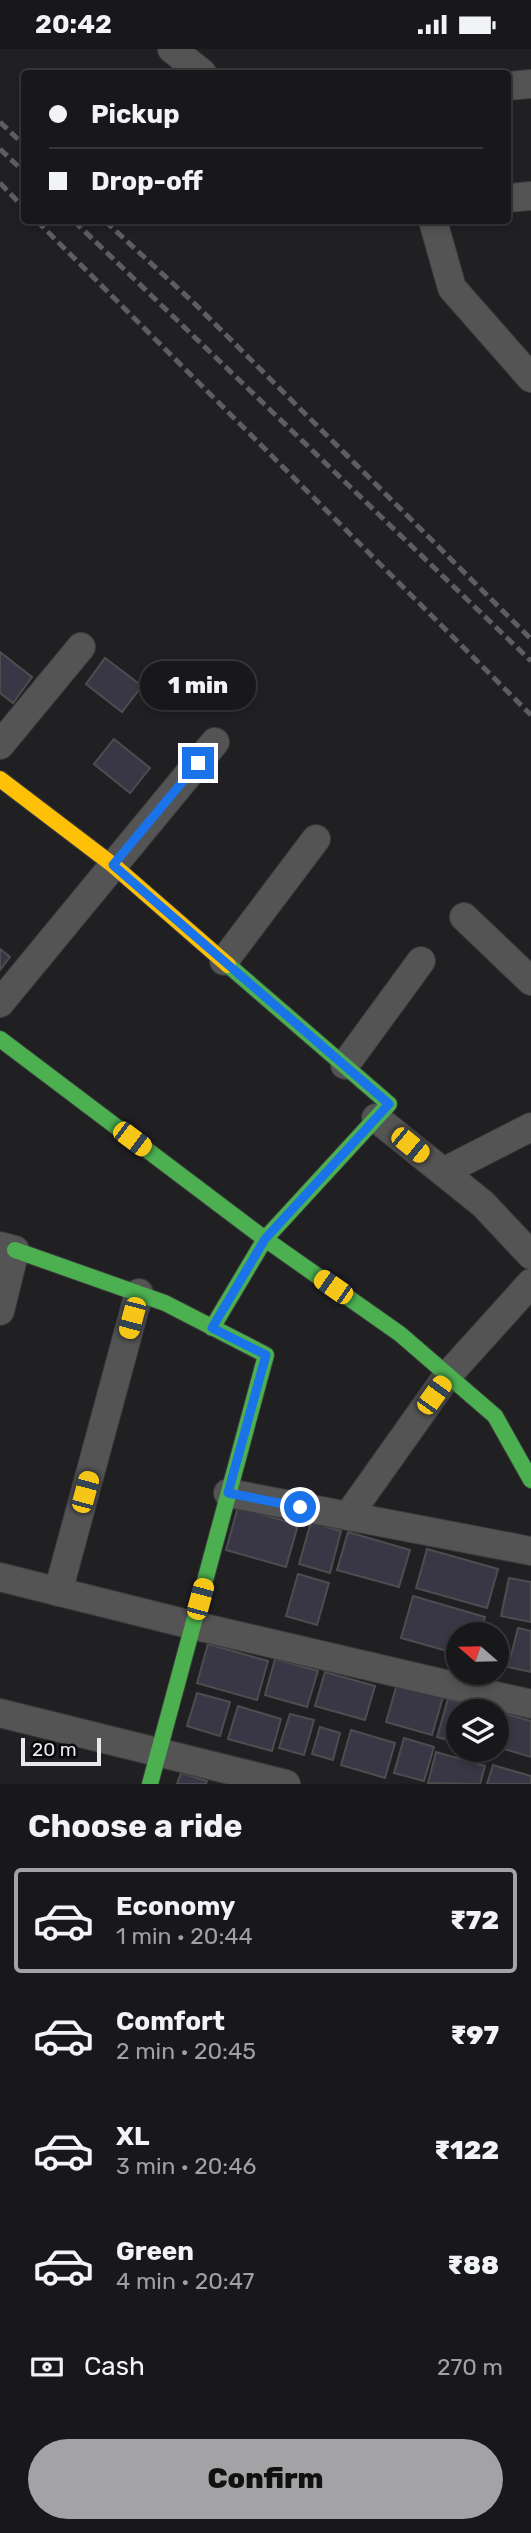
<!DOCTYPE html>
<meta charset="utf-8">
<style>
:root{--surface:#18181a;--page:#212123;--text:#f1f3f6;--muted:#9fa0a2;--line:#363739;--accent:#a3a3a6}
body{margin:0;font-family:Rubik,sans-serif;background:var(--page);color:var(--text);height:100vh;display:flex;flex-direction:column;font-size:26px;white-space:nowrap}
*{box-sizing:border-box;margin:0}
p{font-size:23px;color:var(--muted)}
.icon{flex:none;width:38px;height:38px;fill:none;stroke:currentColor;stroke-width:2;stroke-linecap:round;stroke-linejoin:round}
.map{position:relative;height:1735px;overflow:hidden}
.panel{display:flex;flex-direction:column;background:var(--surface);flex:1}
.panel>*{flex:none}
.banner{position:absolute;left:21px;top:21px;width:490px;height:154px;border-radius:7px;box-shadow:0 4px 10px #0003,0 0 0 2px var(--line);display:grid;align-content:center;height:154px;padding:0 28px;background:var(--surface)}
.needle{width:46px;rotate:290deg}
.buttons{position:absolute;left:446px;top:1573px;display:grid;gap:14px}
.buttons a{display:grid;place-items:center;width:63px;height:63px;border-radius:50%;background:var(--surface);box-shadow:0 4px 10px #0003,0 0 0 2px var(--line);font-size:35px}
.scale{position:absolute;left:21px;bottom:18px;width:80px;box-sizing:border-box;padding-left:7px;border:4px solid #e9e9ec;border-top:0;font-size:19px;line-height:24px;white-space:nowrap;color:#e9e9ec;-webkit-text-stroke:5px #09090b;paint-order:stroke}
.end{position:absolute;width:32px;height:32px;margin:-16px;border:9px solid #1a73e8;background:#fff;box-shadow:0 0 0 4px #fff}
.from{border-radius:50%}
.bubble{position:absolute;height:49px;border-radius:24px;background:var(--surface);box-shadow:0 4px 10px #0003,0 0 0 2px var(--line);font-size:23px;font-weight:800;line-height:49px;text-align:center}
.car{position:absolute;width:21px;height:42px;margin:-21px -10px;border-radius:9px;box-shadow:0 0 5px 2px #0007;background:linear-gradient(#f5c518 24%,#345 0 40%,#f5c518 0 76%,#345 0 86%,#f5c518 0)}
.banner b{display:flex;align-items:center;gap:24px;height:66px;font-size:26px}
.banner b+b{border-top:2px solid var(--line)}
.banner i{width:18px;height:18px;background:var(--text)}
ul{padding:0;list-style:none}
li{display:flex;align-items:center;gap:21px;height:105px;margin:0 14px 10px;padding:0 14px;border:4px solid transparent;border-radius:7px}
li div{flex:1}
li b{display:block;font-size:26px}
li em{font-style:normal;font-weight:800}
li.on{border-color:var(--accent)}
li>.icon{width:63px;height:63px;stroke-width:1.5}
h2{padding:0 28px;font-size:32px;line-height:84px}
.pay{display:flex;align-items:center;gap:18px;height:77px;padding:0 28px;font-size:26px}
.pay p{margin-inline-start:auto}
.cta{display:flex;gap:14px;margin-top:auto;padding:14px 28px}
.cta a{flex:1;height:80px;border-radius:42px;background:var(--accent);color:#111;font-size:28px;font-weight:800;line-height:80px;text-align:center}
.status{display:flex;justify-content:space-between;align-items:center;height:49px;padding:0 35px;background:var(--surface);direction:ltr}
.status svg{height:19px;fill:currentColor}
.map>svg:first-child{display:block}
</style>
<div class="status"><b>20:42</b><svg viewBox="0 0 49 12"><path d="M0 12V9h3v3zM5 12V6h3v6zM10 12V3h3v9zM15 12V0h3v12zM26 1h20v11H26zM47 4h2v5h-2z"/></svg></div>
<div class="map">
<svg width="531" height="1735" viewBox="0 0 531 1735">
<rect width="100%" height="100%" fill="#202023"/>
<path fill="#393745" stroke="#4d4d4f" stroke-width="2" d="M0,603L32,628L13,654L0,644Z
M105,609L142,637L122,663L86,635Z
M114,690L150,719L130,744L94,715Z
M0,900L10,908L0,921Z
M238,1458L298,1476L286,1518L226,1501Z
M311,1473L341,1482L330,1524L299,1515Z
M348,1483L410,1501L399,1538L337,1521Z
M427,1500L498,1520L487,1559L416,1539Z
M298,1525L329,1534L317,1576L286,1567Z
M509,1529L531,1533V1573L501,1567Z
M413,1547L485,1568L480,1586H458V1605L401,1589Z
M518,1579L531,1582V1623L508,1618Z
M208,1595L268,1612L257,1651L197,1634Z
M275,1610L318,1622L307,1658L265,1646Z
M325,1623L375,1637L365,1671L315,1657Z
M397,1635L443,1648L432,1686L386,1673Z
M197,1644L230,1653L220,1687L187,1677Z
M448,1650L491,1662H458V1694L437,1688Z
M238,1657L281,1670L272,1702L228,1690Z
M496,1662L531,1672V1708L497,1698Z
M290,1665L314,1671L304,1706L279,1699Z
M320,1678L340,1684L333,1711L312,1705Z
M351,1681L395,1694L385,1729L341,1716Z
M404,1689L434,1698L424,1732L394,1724Z
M436,1703L485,1717L480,1735L428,1734Z
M493,1716L531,1727V1735H487Z
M181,1724L207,1732L206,1735H177Z"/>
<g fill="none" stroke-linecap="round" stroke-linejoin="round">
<g stroke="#3a3a3d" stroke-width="30">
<path id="street" d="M172,0L202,24
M508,37L531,35
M508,149L531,147
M433,172L452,239L531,329
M0,696L81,598
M464,868L531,932
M224,912L316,790
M0,954L215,693
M345,1016L421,912
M376,1069L483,1155L531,1206
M443,1123L531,1078
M0,1197L15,1201L0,1262
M228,1444L531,1502
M348,1467L448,1326L531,1234
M0,1528L192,1576L531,1655
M58,1543L139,1244
M0,1664L286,1735"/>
</g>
<g stroke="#3a3a3d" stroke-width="18">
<path id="fast" d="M0,990L265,1190L400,1285L495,1367L531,1431
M15,1201L165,1254L266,1306L150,1735
M212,1279L265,1190L389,1055L228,916"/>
</g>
<g stroke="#3a3a3d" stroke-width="18">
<path id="slow" d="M0,730L113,816L228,916"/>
</g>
<use href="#street" stroke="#545455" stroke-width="28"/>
<use href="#fast" stroke="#4caf50" stroke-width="16"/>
<use href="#slow" stroke="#ffc107" stroke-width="16"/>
<path stroke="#5e5e60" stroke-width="5" stroke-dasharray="10 5" stroke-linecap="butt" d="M0,73L24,96
M0,100L24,123
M0,134L24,159
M37,172L531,666
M74,172L531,612
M105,172L193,253L531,590"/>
</g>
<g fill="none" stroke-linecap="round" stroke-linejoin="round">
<path stroke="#1a73e8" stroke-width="9" d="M198,714L113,816L389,1055L265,1190L212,1279L266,1306L228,1444L300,1458"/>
</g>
</svg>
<div class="buttons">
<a><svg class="needle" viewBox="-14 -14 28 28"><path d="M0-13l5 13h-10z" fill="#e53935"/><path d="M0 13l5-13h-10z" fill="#9fa0a2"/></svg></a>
<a><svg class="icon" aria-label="layers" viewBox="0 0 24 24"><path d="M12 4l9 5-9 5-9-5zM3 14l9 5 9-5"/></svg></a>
</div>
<div class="scale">20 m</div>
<i class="end from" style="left:300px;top:1458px"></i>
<i class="end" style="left:198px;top:714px"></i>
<div class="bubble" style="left:140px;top:612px;width:116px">1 min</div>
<i class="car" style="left:132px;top:1090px;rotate:127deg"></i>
<i class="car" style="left:410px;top:1096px;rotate:129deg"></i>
<i class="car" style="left:333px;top:1238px;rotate:305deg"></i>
<i class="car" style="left:132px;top:1269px;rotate:195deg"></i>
<i class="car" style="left:434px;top:1346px;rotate:36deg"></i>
<i class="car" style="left:85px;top:1443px;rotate:15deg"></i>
<i class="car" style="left:200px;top:1550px;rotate:15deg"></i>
<div class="banner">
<b><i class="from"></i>Pickup</b>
<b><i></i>Drop-off</b>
</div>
</div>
<section class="panel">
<h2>Choose a ride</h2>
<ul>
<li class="on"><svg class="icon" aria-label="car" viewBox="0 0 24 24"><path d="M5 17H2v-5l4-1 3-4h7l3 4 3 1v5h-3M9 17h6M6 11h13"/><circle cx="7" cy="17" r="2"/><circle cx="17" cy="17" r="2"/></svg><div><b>Economy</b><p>1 min · 20:44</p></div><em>₹72</em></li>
<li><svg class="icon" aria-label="car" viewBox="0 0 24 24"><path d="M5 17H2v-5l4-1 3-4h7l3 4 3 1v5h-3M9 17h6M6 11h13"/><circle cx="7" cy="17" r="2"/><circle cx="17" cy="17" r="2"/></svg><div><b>Comfort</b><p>2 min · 20:45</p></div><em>₹97</em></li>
<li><svg class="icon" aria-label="car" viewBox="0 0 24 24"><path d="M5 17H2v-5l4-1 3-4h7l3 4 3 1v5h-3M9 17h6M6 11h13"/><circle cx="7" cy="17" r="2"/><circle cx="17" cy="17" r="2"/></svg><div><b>XL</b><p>3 min · 20:46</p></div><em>₹122</em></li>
<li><svg class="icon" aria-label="car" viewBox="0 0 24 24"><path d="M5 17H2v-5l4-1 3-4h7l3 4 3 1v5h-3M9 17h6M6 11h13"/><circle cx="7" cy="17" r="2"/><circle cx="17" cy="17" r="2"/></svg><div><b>Green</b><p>4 min · 20:47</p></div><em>₹88</em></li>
</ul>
<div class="pay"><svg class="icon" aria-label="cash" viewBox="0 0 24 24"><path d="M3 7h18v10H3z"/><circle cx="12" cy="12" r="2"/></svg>Cash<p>270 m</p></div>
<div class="cta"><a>Confirm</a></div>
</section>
